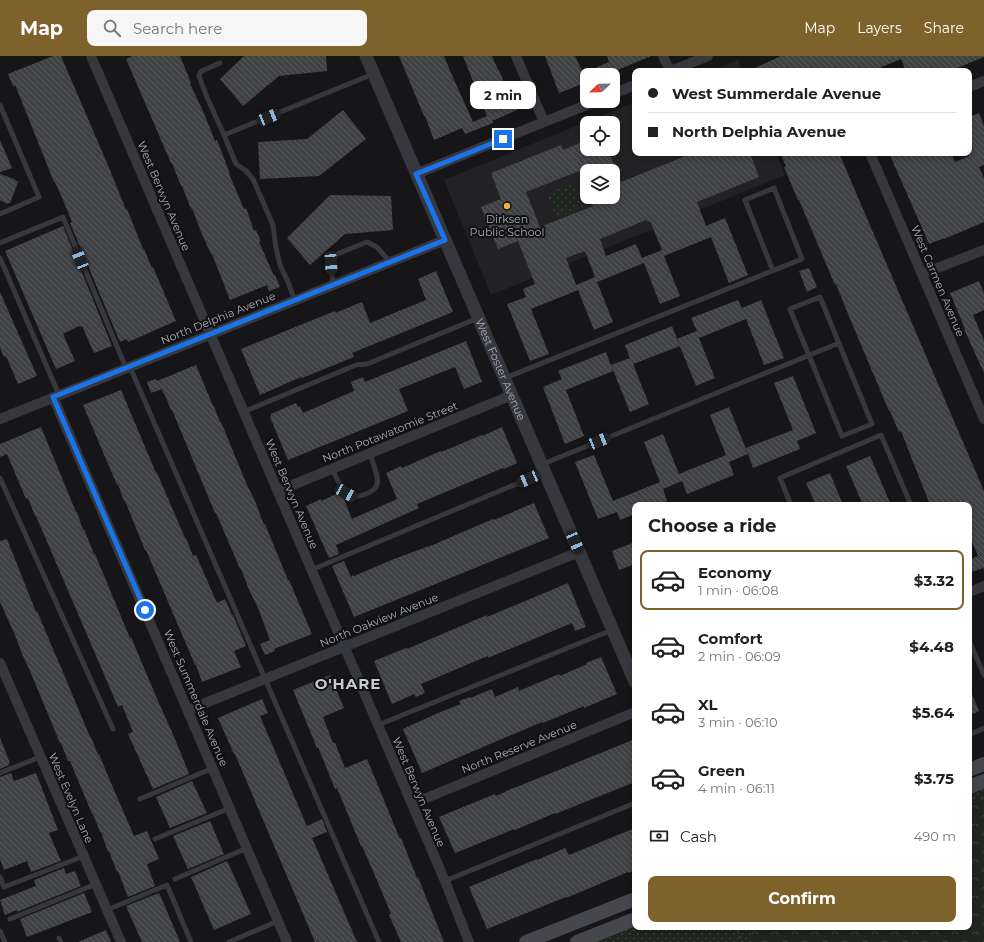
<!DOCTYPE html>
<meta charset="utf-8">
<style>
:root{--surface:#fff;--page:#f6f6f6;--text:#202124;--muted:#757577;--line:#e0e0e0;--accent:#7e622b}
body{margin:0;font-family:Montserrat,sans-serif;background:var(--page);color:var(--text);height:100vh;display:flex;flex-direction:column;font-size:15px;white-space:nowrap}
*{box-sizing:border-box;margin:0}
p{font-size:13px;color:var(--muted)}
.icon{flex:none;width:22px;height:22px;fill:none;stroke:currentColor;stroke-width:2;stroke-linecap:round;stroke-linejoin:round}
.map{position:relative;flex:1;overflow:hidden}
.sheet{position:absolute;left:632px;top:446px;width:340px;height:428px;display:flex;flex-direction:column;background:var(--surface);border-radius:8px;box-shadow:0 2px 6px #0003}
.sheet>*{flex:none}
.guide{position:absolute;left:632px;top:12px;width:340px;height:88px;border-radius:8px;box-shadow:0 2px 6px #0003;display:grid;align-content:center;height:88px;padding:0 16px;background:var(--surface)}
.needle{width:26px;rotate:248deg}
.buttons{position:absolute;left:580px;top:12px;display:grid;gap:8px}
.buttons a{display:grid;place-items:center;width:40px;height:40px;border-radius:8px;background:var(--surface);box-shadow:0 2px 6px #0003;font-size:20px}
.end{position:absolute;width:18px;height:18px;margin:-9px;border:5px solid #1a73e8;background:#fff;box-shadow:0 0 0 2px #fff}
.from{border-radius:50%}
.bubble{position:absolute;height:28px;border-radius:8px;background:var(--surface);box-shadow:0 2px 6px #0003;font-size:13px;font-weight:700;line-height:28px;text-align:center}
.car{position:absolute;width:12px;height:24px;margin:-12px -6px;border-radius:5px;box-shadow:0 0 3px 1px #0007;background:linear-gradient(#222 24%,#8ab4d8 0 40%,#222 0 76%,#8ab4d8 0 86%,#222 0)}
.guide b{display:flex;align-items:center;gap:14px;height:38px;font-size:15px}
.guide b+b{border-top:1px solid var(--line)}
.guide i{width:10px;height:10px;background:var(--text)}
ul{padding:0;list-style:none}
li{display:flex;align-items:center;gap:12px;height:60px;margin:0 8px 6px;padding:0 8px;border:2px solid transparent;border-radius:8px}
li div{flex:1}
li b{display:block;font-size:15px}
li em{font-style:normal;font-weight:700}
li.active{border-color:var(--accent)}
li>.icon{width:36px;height:36px;stroke-width:1.5}
h2{padding:0 16px;font-size:18px;line-height:48px}
.pay{display:flex;align-items:center;gap:10px;height:44px;padding:0 16px;font-size:15px}
.pay p{margin-inline-start:auto}
.action{display:flex;gap:8px;margin-top:auto;padding:8px 16px}
.action a{flex:1;height:46px;border-radius:8px;background:var(--accent);color:#fff;font-size:16px;font-weight:700;line-height:46px;text-align:center}
header{display:flex;align-items:center;gap:24px;box-sizing:border-box;height:56px;padding:0 20px;background:var(--accent);color:#fff}
header strong{font-size:19px}
nav{display:flex;gap:22px;margin-inline-start:auto;font-size:14px}
.search{width:280px;height:36px;background:var(--page);display:flex;align-items:center;gap:10px;box-sizing:border-box;padding:0 14px;border-radius:8px;color:var(--muted);font-size:15px}
.map>svg:first-child{display:block}
</style>
<header>
<strong>Map</strong>
<div class="search"><svg class="icon" aria-label="search" viewBox="0 0 24 24"><circle cx="10" cy="10" r="6"/><path d="M15 15l6 6"/></svg>Search here</div>
<nav><a>Map</a><a>Layers</a><a>Share</a></nav>
</header>
<div class="map">
<svg width="984" height="886" viewBox="0 0 984 886">
<defs>
<pattern id="grass-dots" width="8" height="8" patternUnits="userSpaceOnUse"><rect width="8" height="8" fill="#1e261f"/><path d="M2 2h.1M6 6h.1" fill="none" stroke="#3c433d" stroke-width="1.8" stroke-linecap="round"/></pattern>
<pattern id="forest-crowns" width="20" height="18" patternUnits="userSpaceOnUse"><rect width="20" height="18" fill="#1e261f"/><path d="M2 6a3 3 0 1 1 6 0M12 15a3 3 0 1 1 6 0" fill="none" stroke="#3c433d"/></pattern>
<pattern id="building-back-hatch" width="6" height="6" patternUnits="userSpaceOnUse"><rect width="6" height="6" fill="#404145"/><path d="M-1 5l2 2M0 0l6 6M5-1l2 2" fill="none" stroke="#595a5e"/></pattern>
</defs>
<rect width="100%" height="100%" fill="#161618"/>
<path fill="#222225" fill-rule="evenodd" d="M738,4L742,15H710Z
M635,46V97H776L785,119L491,239L444,124ZM587,67H613V93H587ZM587,115H613V141H587Z"/>
<path fill="url(#grass-dots)" d="M573,127L583,151L557,161L547,138Z
M984,732V886H595L635,870V871H969V738Z"/>
<path fill="url(#forest-crowns)" d="M984,742V886H754L748,871H969V748Z"/>
<path fill="url(#building-back-hatch)" fill-rule="evenodd" d="M53,0H61L110,114L126,154L127,153L143,193H144L152,212L153,211L176,265L128,286L127,283L120,286L70,167L72,166L63,144L55,126H54L16,31L15,30H13L8,18Z
M133,0H180L187,17L191,27L190,28L203,55L215,85L217,84L230,118H229L244,153L246,152L254,175L256,174L261,185L259,186L274,220L275,219L280,231L269,235L267,229L230,244L212,198H211L201,176L192,152L191,153L182,130H181L172,107H171L126,3Z
M244,0H326L327,15L279,20L243,50L220,23Z
M399,0H444L451,17L473,66L487,60L463,0H492L498,14H499L504,26H505L511,39L517,54L492,65L493,67L465,78L462,72L434,84L425,60H424Z
M545,0H575L583,17L609,6L607,0H651L615,15L617,19H587V26L559,37Z
M781,0H984V1L950,15L949,12L941,15H906L901,3L872,15H748Z
M343,54L366,83L319,120L260,123L258,86L307,83Z
M979,57L984,70V109L979,111L984,122V166L944,183V182L929,188L889,97H951L955,106L969,100V61Z
M0,84L12,112L0,116Z
M587,84V93H608L621,126L693,97H750L759,121L697,146L706,170L725,162L748,219L729,227L711,181L664,200L680,240L660,248L642,202L644,207L597,226L585,195L566,202L576,229L595,221L613,266L594,274L578,234L531,253L549,298L530,305L507,248L526,241L523,233L535,228L518,185L498,193L481,151L501,143L491,117L561,89L563,94ZM579,115L587,134V115H613V141H589L593,150L540,171L526,136ZM646,164L647,166L650,165L662,194L642,202L636,188L606,200L600,183Z
M780,97H839L984,435V514L983,512L969,517V504L978,500L969,478V449H930L901,375L899,376L890,355H889L848,258L836,228L835,229L799,144H798L789,123L784,111L786,110Z
M0,118L14,123L18,126L10,147H8L7,148L0,144Z
M330,139L391,140L393,174L345,178L310,209L287,182Z
M63,170L112,290L94,297L82,270L80,271L79,270L63,278L75,305L56,313L5,195Z
M809,212L817,231L807,236L799,215Z
M436,215L453,256L352,297L354,301L302,322L301,321L260,339L241,293L335,255V257L362,246L370,267L426,244L418,223Z
M979,225L984,237V254L973,259L984,284V317L964,273H965L950,237Z
M0,236L37,320L18,328L6,300L4,301L0,292Z
M738,244L742,252L761,244L784,302L764,309L746,263L699,282L715,322L696,330L677,283L697,275L691,262Z
M672,270L680,290L633,308L649,348L630,356L611,309L630,302L625,289Z
M466,285L482,326L464,333L455,311L399,333L408,355L288,404L270,361L271,360V358L296,347L298,351L300,350L303,357L354,335L351,326L363,321L365,326Z
M606,296L613,315L566,334L584,380L565,388L543,331L562,323L558,315Z
M196,309L213,350H214L220,366H221L247,429L255,445L264,469L265,468L288,524H289L312,578L274,593L275,595L265,599L260,588L270,584L258,552L250,536L241,513H240L223,473L216,457H215L172,354H171L164,337H163L162,333L151,337L147,326L156,323L157,325Z
M793,320L816,377L797,385L800,393L753,412L746,392L793,374L774,327Z
M121,334L156,417H157L185,482H186L193,500L196,499L217,547L225,543L232,559H233L246,590L234,595L241,611L202,626L196,609H195L160,527L146,494H145L125,445H124L118,428L117,429L83,349Z
M729,351L748,398L729,406L734,419L687,438L682,425L663,433L667,445L658,449H635V458L620,464L617,456L598,463L575,406L594,399L613,445L660,426L644,386L663,378L679,418L726,399L710,359Z
M41,371L76,456H77L83,474L84,473L94,498H95L130,582L131,581L158,645L172,676L182,700L189,718L153,733L128,678L133,676L122,649L118,651L36,460H35L28,442L26,443L7,398L0,401V388Z
M502,371L517,407L504,413L503,412L417,448L419,452L336,489L339,498L329,502L306,450L321,443V445L341,436L352,463L397,443L386,417L401,410L402,412L420,404L441,395V396L482,379V380Z
M870,400L891,449H863L846,410Z
M830,417L843,449H816L806,427Z
M534,447L549,482L354,561L332,510L344,505L351,521L353,519L354,520L394,503L435,488L493,463L494,464Z
M7,483L36,556L37,555L45,574L52,591L60,609L90,681H91L98,699L99,698L114,734L134,780L147,775L159,803L147,808L155,830L128,841L118,815L117,816L109,795L108,796L101,776H100L93,758H92L70,705H68L61,687H60L30,615L22,598L15,579L0,546V485Z
M635,486V508L619,514L612,495Z
M568,527L586,571L575,575L572,567L488,602V600L421,628L425,637L416,641L414,638L392,648L374,605L406,592L407,593L487,559V561Z
M601,601L617,638L584,652V650L543,667L542,666L422,717L403,673L438,657L461,648L459,645L470,641V642L492,633L495,641L518,631L519,635L559,618L560,620L587,608L586,607Z
M330,619L344,652L323,661L333,687H335L345,712L367,703L400,783L401,782L417,822L418,821L444,886H401L389,859L391,858L379,829L362,790H361L337,732L335,733L318,691L317,692L293,634Z
M969,631L979,655L969,660Z
M262,643L268,657L260,660L306,768L307,770L322,763L327,776L312,782L313,784L357,886H315L235,698H234L218,662Z
M0,682L10,707L8,708L9,709L0,713Z
M635,683V726L555,758V757L515,774L514,773L455,797L439,761L495,738L496,740L513,732H514Z
M11,717L14,725L36,717L58,774L49,777L61,805L31,816L27,805L4,814L0,803V721Z
M192,725L207,757L170,772L156,741Z
M210,765L224,798L188,813L173,780Z
M635,772V814L629,817L628,816L566,842V841L487,873L469,831L537,803V804L565,792L569,799Z
M227,805L234,820L251,858L214,874L191,821Z
M64,812L66,818L75,815L81,830L17,856V854L5,859L0,844L36,830L34,824Z
M84,837L92,856L27,881L20,863Z
M159,837L163,846L180,886H142L126,850Z
M106,874L111,886H78Z"/>
<g fill="none" stroke-linecap="round" stroke-linejoin="round">
<path stroke="#3d3f44" stroke-width="2" stroke-dasharray="2 3" stroke-linecap="butt" d="M736,871L742,886"/>
<path stroke="#37383d" stroke-width="5" d="M220,7L202,15L200,17L199,20L206,39L224,79
M0,49L39,141L0,158
M0,187L63,161L126,312
M0,202L59,339
M333,229L331,207L337,198L367,186L377,191L390,206
M820,241L872,368L842,380L790,253Z
M295,245L288,226L280,209L276,192L273,169L253,123L245,114L236,108L224,79L373,18
M130,311L379,886
M505,322C604,283 703,243 802,203L774,132L745,144L773,215
M243,356L356,309L367,308L478,262
M543,408L839,287
M332,413L339,427L346,437L354,441C360,440 371,437 375,432C382,425 372,406 370,398
M0,422L113,673
M791,449L780,422L881,379L911,449
M311,514L545,416
M969,584L984,619
M378,669L612,574
M969,679L984,672
M0,717L40,701
M140,743L213,712
M155,783L230,752
M0,821L4,831L84,800
M175,823L247,792
M445,825L635,747
M107,854L167,829L191,886
M10,863L96,828
M0,875L5,886
M59,882L61,886
M229,886L278,865"/>
<path stroke="#37383d" stroke-width="10" d="M91,0L445,825L469,886
M516,0L544,66
M663,0L670,15
M671,15L708,0
M969,31L984,25
M613,38L635,29
M870,97L984,363
M416,118L596,45
M922,218L984,194
M53,341L287,886
M0,363L445,184
M278,435L512,339
M972,535L984,530
M0,607L121,886
M188,654L579,496
M412,748L635,656"/>
<path stroke="#37383d" stroke-width="13" id="s1" d="M366,0L635,626"/>
<path stroke="#45474d" stroke-width="14" d="M969,714L984,708
M969,731L984,725
M526,886L635,843
M577,886L635,863"/>
</g>
<g fill="none" stroke-linecap="round" stroke-linejoin="round">
<path stroke="#1a73e8" stroke-width="5" d="M145,554L53,341L445,184L416,118L503,83"/>
</g>
<circle fill="#f2b134" stroke="#111113" stroke-width="1.5" cx="507" cy="150" r="4"/>
<g text-anchor="middle" stroke-width="4" stroke-linejoin="round" paint-order="stroke">
<g font-size="11" fill="#a8adb8" stroke="#111113">
<text transform="translate(164 140) rotate(67)" y="4">West Berwyn Avenue</text>
<text transform="translate(938 225) rotate(67)" y="4">West Carmen Avenue</text>
<text transform="translate(218 262) rotate(-22)" y="4">North Delphia Avenue</text>
<text dy="4" stroke="none"><textPath href="#s1" startOffset="341">West Foster Avenue</textPath></text>
<text transform="translate(390 376) rotate(-22)" y="4">North Potawatomie Street</text>
<text transform="translate(292 438) rotate(67)" y="4">West Berwyn Avenue</text>
<text transform="translate(379 564) rotate(-22)" y="4">North Oakview Avenue</text>
<text transform="translate(196 642) rotate(67)" y="4">West Summerdale Avenue</text>
<text transform="translate(519 691) rotate(-22)" y="4">North Reserve Avenue</text>
<text transform="translate(419 736) rotate(67)" y="4">West Berwyn Avenue</text>
<text transform="translate(71 742) rotate(67)" y="4">West Evelyn Lane</text>
</g>
<g font-size="11" fill="#a8adb8" stroke="#111113">
<text x="507" y="167">Dirksen<tspan x="507" dy="13">Public School</tspan></text>
</g>
<g font-size="15" font-weight="bold" letter-spacing="1" fill="#c9ccd4" stroke="#111113">
<text x="348" y="633">O'HARE</text>
</g>
</g>
</svg>
<div class="buttons">
<a><svg class="needle" viewBox="-14 -14 28 28"><path d="M0-13l5 13h-10z" fill="#e53935"/><path d="M0 13l5-13h-10z" fill="#757577"/></svg></a>
<a><svg class="icon" aria-label="locate" viewBox="0 0 24 24"><circle cx="12" cy="12" r="6"/><path d="M12 2v4M12 18v4M2 12h4M18 12h4"/></svg></a>
<a><svg class="icon" aria-label="layers" viewBox="0 0 24 24"><path d="M12 4l9 5-9 5-9-5zM3 14l9 5 9-5"/></svg></a>
</div>
<i class="end from" style="left:145px;top:554px"></i>
<i class="end" style="left:503px;top:83px"></i>
<div class="bubble" style="left:470px;top:25px;width:66px">2 min</div>
<i class="car" style="left:269px;top:61px;rotate:68deg"></i>
<i class="car" style="left:80px;top:203px;rotate:338deg"></i>
<i class="car" style="left:331px;top:207px;rotate:176deg"></i>
<i class="car" style="left:599px;top:385px;rotate:68deg"></i>
<i class="car" style="left:528px;top:423px;rotate:247deg"></i>
<i class="car" style="left:346px;top:437px;rotate:119deg"></i>
<i class="car" style="left:575px;top:486px;rotate:156deg"></i>
<div class="guide">
<b><i class="from"></i>West Summerdale Avenue</b>
<b><i></i>North Delphia Avenue</b>
</div>
<section class="sheet">
<h2>Choose a ride</h2>
<ul>
<li class="active"><svg class="icon" aria-label="car" viewBox="0 0 24 24"><path d="M5 17H2v-5l4-1 3-4h7l3 4 3 1v5h-3M9 17h6M6 11h13"/><circle cx="7" cy="17" r="2"/><circle cx="17" cy="17" r="2"/></svg><div><b>Economy</b><p>1 min · 06:08</p></div><em>$3.32</em></li>
<li><svg class="icon" aria-label="car" viewBox="0 0 24 24"><path d="M5 17H2v-5l4-1 3-4h7l3 4 3 1v5h-3M9 17h6M6 11h13"/><circle cx="7" cy="17" r="2"/><circle cx="17" cy="17" r="2"/></svg><div><b>Comfort</b><p>2 min · 06:09</p></div><em>$4.48</em></li>
<li><svg class="icon" aria-label="car" viewBox="0 0 24 24"><path d="M5 17H2v-5l4-1 3-4h7l3 4 3 1v5h-3M9 17h6M6 11h13"/><circle cx="7" cy="17" r="2"/><circle cx="17" cy="17" r="2"/></svg><div><b>XL</b><p>3 min · 06:10</p></div><em>$5.64</em></li>
<li><svg class="icon" aria-label="car" viewBox="0 0 24 24"><path d="M5 17H2v-5l4-1 3-4h7l3 4 3 1v5h-3M9 17h6M6 11h13"/><circle cx="7" cy="17" r="2"/><circle cx="17" cy="17" r="2"/></svg><div><b>Green</b><p>4 min · 06:11</p></div><em>$3.75</em></li>
</ul>
<div class="pay"><svg class="icon" aria-label="cash" viewBox="0 0 24 24"><path d="M3 7h18v10H3z"/><circle cx="12" cy="12" r="2"/></svg>Cash<p>490 m</p></div>
<div class="action"><a>Confirm</a></div>
</section>
</div>
